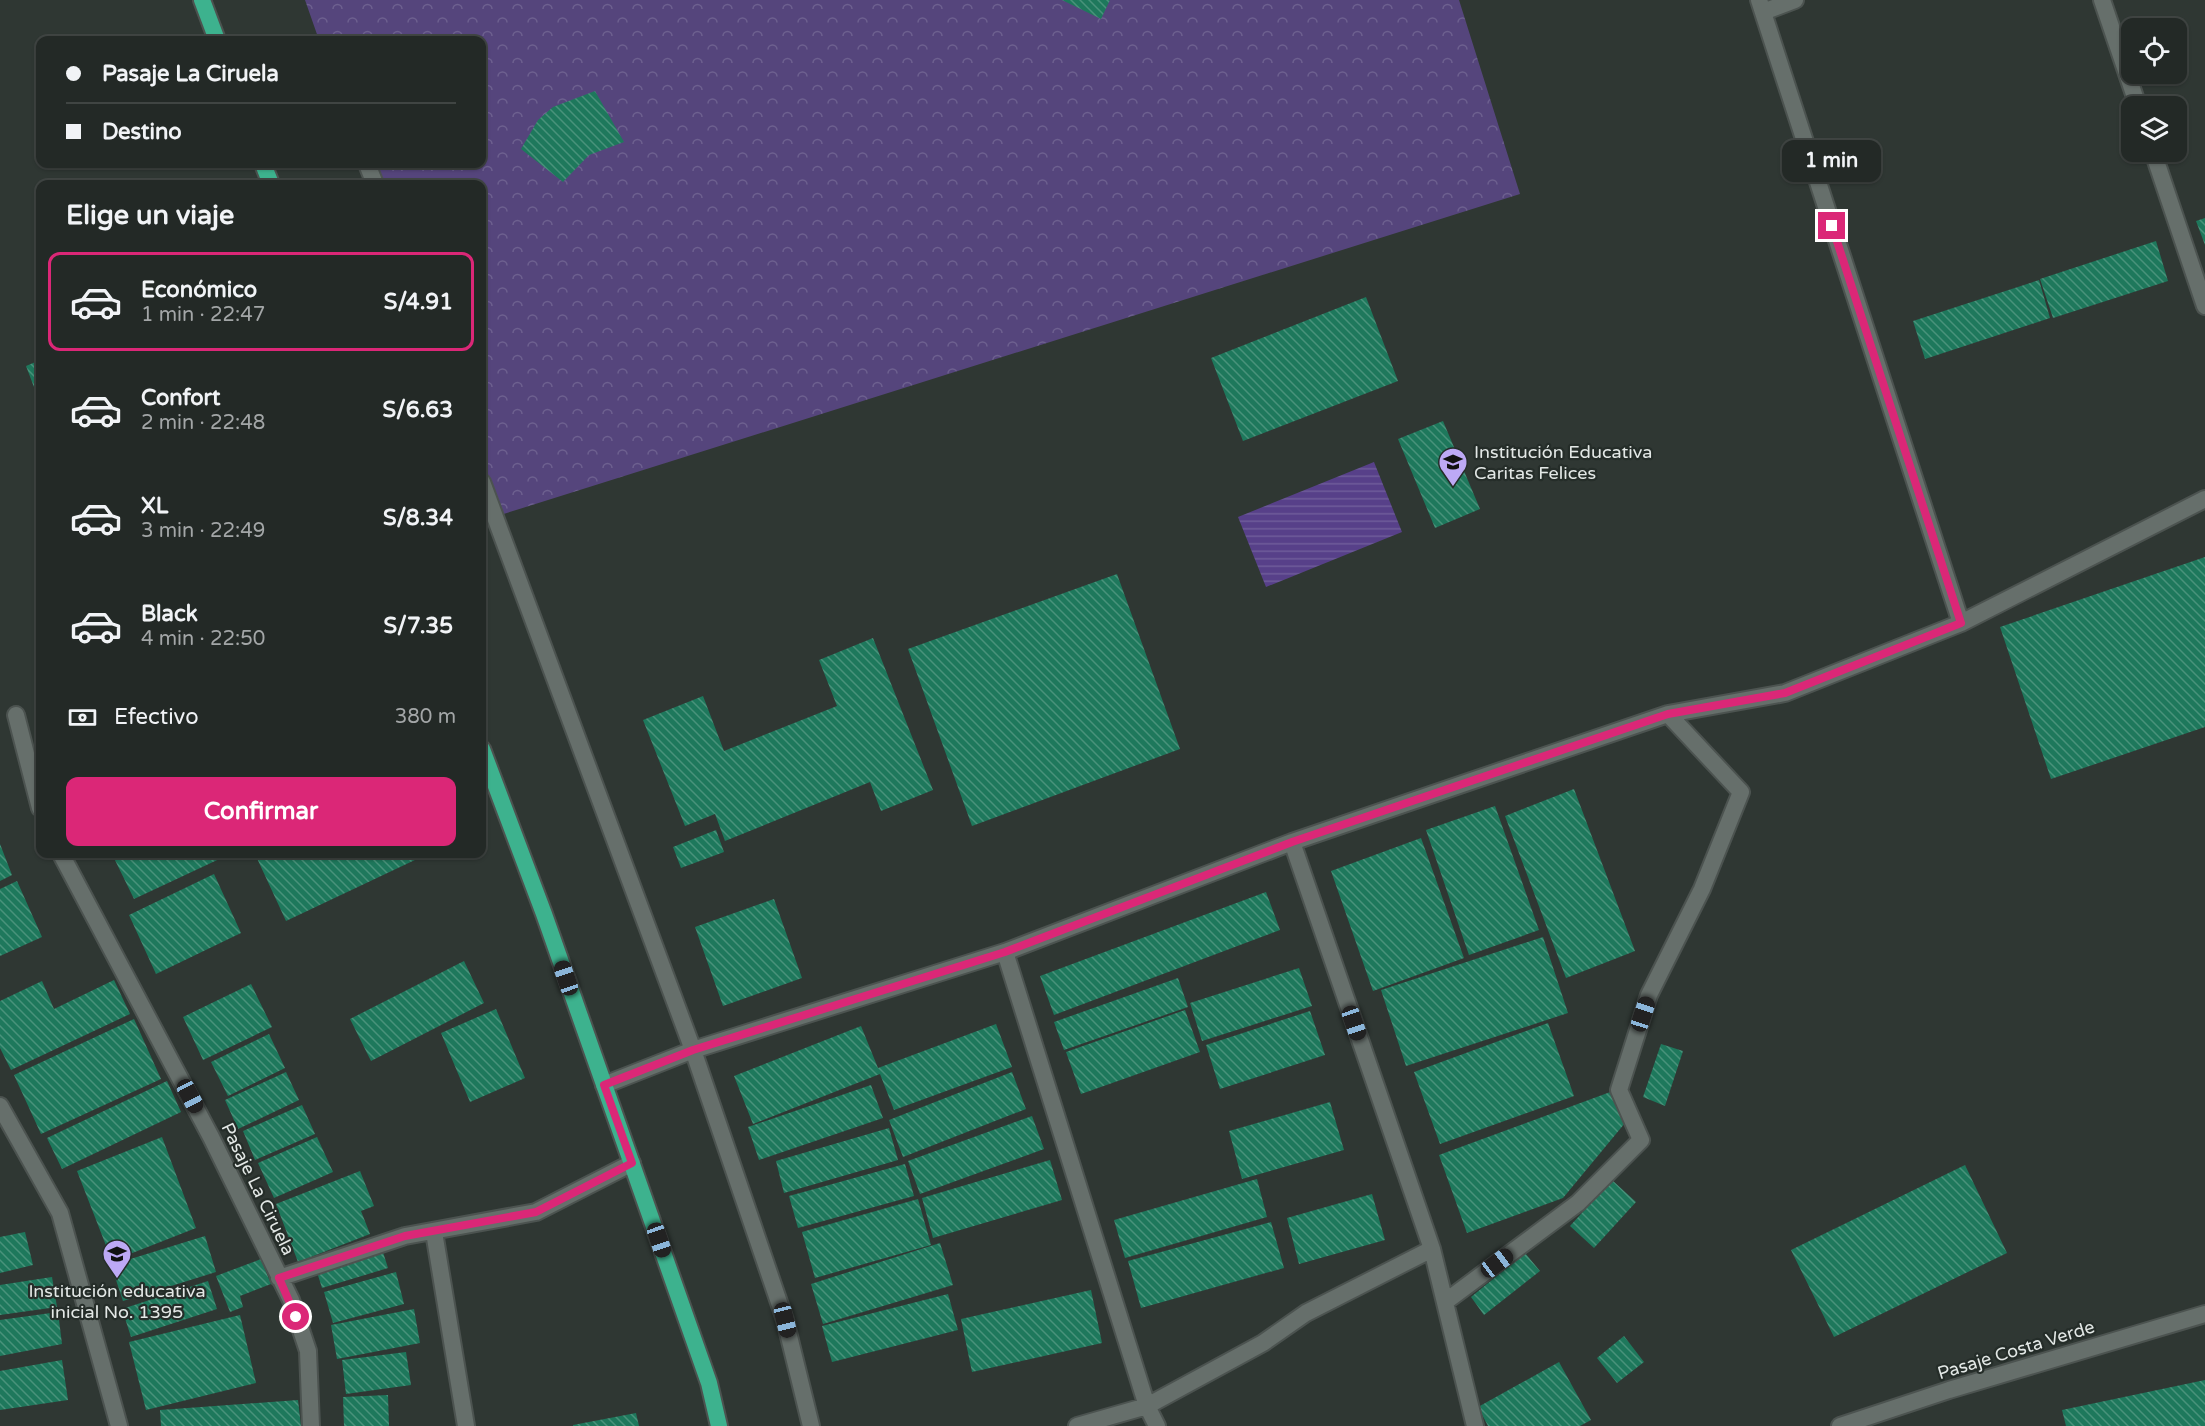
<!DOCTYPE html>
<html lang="es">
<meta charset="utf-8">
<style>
:root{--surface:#232926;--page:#2f3532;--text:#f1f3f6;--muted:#a3a6a7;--line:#404543;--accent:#db2777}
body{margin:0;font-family:"Varela Round",sans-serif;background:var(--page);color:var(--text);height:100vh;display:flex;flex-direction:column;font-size:22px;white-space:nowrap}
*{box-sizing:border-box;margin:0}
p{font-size:20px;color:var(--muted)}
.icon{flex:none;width:33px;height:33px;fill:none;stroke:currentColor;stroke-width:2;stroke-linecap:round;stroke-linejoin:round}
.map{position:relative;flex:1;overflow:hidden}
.side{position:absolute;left:36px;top:180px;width:450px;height:678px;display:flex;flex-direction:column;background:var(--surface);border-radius:12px;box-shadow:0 2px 4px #0004,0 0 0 2px var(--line)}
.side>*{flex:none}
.guide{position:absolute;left:36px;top:36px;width:450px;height:132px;border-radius:12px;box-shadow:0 2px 4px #0004,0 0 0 2px var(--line);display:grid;align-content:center;height:132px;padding:0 30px;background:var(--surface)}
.buttons{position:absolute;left:2121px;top:18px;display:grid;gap:12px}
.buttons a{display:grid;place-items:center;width:66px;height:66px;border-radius:12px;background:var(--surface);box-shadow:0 2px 4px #0004,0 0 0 2px var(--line);font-size:30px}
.end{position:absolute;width:27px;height:27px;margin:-14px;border:8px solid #db2777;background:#fff;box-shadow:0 0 0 3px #fff}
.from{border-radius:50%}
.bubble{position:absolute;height:42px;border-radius:12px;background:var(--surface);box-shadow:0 2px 4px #0004,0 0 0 2px var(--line);font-size:20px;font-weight:700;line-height:42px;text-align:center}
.car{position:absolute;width:18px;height:36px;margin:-18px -9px;border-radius:8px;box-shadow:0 0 4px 2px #0007;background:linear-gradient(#222 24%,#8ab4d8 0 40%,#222 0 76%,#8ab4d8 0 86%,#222 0)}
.guide b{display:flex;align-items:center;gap:21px;height:57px;font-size:22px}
.guide b+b{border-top:2px solid var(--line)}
.guide i{width:15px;height:15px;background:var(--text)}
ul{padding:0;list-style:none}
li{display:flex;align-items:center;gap:18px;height:99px;margin:0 12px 9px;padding:0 18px;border:3px solid transparent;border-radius:12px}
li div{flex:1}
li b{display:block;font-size:22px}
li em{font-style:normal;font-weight:700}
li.on{border-color:var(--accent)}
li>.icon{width:54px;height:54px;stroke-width:1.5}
h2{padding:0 30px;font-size:27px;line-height:72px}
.pay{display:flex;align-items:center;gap:15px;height:66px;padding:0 30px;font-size:22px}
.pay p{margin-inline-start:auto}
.action{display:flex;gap:12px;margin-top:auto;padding:12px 30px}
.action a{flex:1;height:69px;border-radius:12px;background:var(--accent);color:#fff;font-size:24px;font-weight:700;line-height:69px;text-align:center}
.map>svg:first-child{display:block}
</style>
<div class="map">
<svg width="2205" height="1426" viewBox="0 0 2205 1426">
<defs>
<pattern id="park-crowns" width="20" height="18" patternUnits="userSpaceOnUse" patternTransform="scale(1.5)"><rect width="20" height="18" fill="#55457c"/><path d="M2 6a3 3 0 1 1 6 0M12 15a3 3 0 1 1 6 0" fill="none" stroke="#6d608f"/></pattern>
<pattern id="water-rules" width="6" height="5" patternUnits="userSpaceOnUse" patternTransform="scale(1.5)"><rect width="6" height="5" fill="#574089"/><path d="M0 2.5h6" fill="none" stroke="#6f5c9a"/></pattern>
<pattern id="building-back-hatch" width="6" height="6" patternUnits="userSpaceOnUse" patternTransform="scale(1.5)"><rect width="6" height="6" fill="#1e785c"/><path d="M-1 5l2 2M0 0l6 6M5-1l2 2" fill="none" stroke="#49927b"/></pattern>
</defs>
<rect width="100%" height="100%" fill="#2f3733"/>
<path fill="url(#park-crowns)" d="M305,0H1459L1520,194L494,517L482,483V184H372L364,164H482V40H319Z"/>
<path fill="url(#water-rules)" d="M1374,462L1402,532L1266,587L1238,517Z"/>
<path fill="url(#building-back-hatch)" d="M1062,0H1110L1101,19Z
M595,91L624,142L589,155L563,182L521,149L538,120L553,107Z
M2205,218V245L2196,221Z
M2156,241L2168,281L2053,318L2040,279Z
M2039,280L2050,318L1925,359L1913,321Z
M1366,297L1398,381L1243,441L1211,358Z
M40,360V403L26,366Z
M1443,421L1480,509L1435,528L1398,439Z
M2205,557V727L2051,779L2000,627Z
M1117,574L1180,749L972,826L908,649Z
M873,638L933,790L881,811L870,782L725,841L715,814L685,826L643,720L703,696L724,751L837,706L819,660Z
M1574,789L1635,951L1566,978L1505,816Z
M1495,806L1539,930L1469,955L1426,830Z
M716,830L724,852L681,868L673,847Z
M1421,838L1464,958L1373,991L1331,871Z
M0,844L12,875L0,881Z
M112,854H230L134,899Z
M255,854H414L417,859L286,921Z
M214,874L241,933L156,974L129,915Z
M17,881L42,937L0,956V889Z
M1266,892L1280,930L1054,1015L1040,976Z
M774,899L802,978L723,1006L695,927Z
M1543,937L1568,1013L1406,1066L1381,990Z
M464,961L484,1003L371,1061L350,1019Z
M1299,968L1312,1006L1202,1041L1190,1003Z
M1178,978L1188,1007L1064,1050L1054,1022Z
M114,980L130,1014L11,1070L0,1048V1001L42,981L54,1009Z
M251,984L272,1027L203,1060L183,1017Z
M496,1009L525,1078L470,1102L441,1033Z
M1185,1010L1200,1052L1081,1094L1066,1052Z
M1310,1011L1325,1055L1220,1089L1206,1045Z
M134,1019L161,1079L41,1134L14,1075Z
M1548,1023L1574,1096L1440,1144L1414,1072Z
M996,1024L1012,1067L894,1110L880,1074L753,1124L734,1076L861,1026L878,1068Z
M269,1034L285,1068L228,1096L211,1062Z
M1661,1044L1683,1051L1665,1106L1643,1097Z
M286,1072L299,1100L238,1129L225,1100Z
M1012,1072L1026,1109L903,1157L889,1120Z
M167,1081L181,1112L62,1169L47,1138Z
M871,1085L883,1118L759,1160L748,1127Z
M1613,1091L1625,1123L1563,1198L1467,1233L1439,1155Z
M1330,1102L1344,1150L1242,1179L1229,1131Z
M302,1105L315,1134L255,1160L243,1131Z
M1032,1116L1044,1149L920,1194L908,1161Z
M889,1128L898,1160L784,1193L776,1161Z
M162,1137L196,1228L112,1261L77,1171Z
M317,1137L333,1172L274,1198L258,1163Z
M1050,1160L1062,1200L933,1238L922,1198Z
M905,1164L914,1196L798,1228L789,1196Z
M1965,1165L2007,1253L1834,1337L1791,1250Z
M360,1171L374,1206L361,1211L370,1234L298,1262L276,1204Z
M1257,1179L1267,1217L1125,1258L1114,1220Z
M1612,1180L1636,1202L1594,1248L1570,1226Z
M1372,1194L1385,1240L1299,1264L1287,1218Z
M918,1199L931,1245L815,1278L802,1232Z
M1271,1222L1284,1268L1141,1308L1128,1261Z
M25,1232L33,1265L0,1273V1237Z
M205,1236L216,1272L123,1301L111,1265Z
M940,1243L953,1285L823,1324L811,1284Z
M382,1249L388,1268L322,1288L316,1269Z
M1525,1253L1540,1271L1484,1315L1471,1297Z
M261,1259L271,1284L240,1296L243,1307L230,1312L216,1276Z
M396,1272L404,1304L333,1323L324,1292Z
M52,1277L57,1307L0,1315V1285Z
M208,1281L217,1309L131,1337L122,1309Z
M1091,1290L1102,1343L972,1372L961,1319Z
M948,1294L958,1330L832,1362L822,1326Z
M414,1309L420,1343L337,1359L331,1325Z
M58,1312L62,1344L0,1356V1320Z
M240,1315L256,1383L146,1410L129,1342Z
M1624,1336L1644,1362L1617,1383L1597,1358Z
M406,1352L411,1385L346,1394L342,1360Z
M62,1360L68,1400L0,1410V1371Z
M1559,1362L1591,1420L1580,1426H1488L1478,1407Z
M2205,1380V1426H2066L2062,1410Z
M388,1395L389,1426H344L343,1397Z
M298,1400L301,1426H161L160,1410Z
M636,1413L639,1426H573V1425Z"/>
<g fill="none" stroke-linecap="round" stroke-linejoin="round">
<g stroke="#4c5350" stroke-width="20">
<path id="minor" d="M1759,0L1961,623
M2102,0L2138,106
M1763,12L1795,0
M2153,152L2205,306
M367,164L375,184
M482,482L693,1050L785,1320L811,1426
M16,715L40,808
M1292,842L1432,1249L1475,1426
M61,854L211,1137L291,1300L308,1351L311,1426
M1005,952L1147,1406L1157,1426
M604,1085L693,1050L1005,952L1292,842L1668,714L1785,693L1961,623L2205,499
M0,1106L60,1213L119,1426
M434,1232L466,1426
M279,1278L405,1236L536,1212L632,1163
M1445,1302L1578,1203L1641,1140L1619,1090L1649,995L1702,889L1741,792L1668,714
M1077,1426L1147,1406L1263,1343L1306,1313L1432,1249
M1840,1426L1949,1390L2205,1314"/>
</g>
<g stroke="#4c5350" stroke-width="20">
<path id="trunk" d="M202,0L217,40
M263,164L271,184
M482,749L544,914L709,1383L719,1426"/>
</g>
<use href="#minor" stroke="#666f6b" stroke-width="16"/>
<use href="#trunk" stroke="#3db28e" stroke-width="16"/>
</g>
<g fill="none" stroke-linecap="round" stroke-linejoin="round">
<path stroke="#db2777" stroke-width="8" d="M296,1317L279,1278L405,1236L536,1212L632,1163L604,1085L693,1050L1005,952L1292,842L1668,714L1785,693L1961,623L1832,226"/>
</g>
<defs>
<g id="school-pin" transform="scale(1.5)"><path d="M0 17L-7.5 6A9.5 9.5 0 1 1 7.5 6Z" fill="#bda9f5" stroke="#252d29"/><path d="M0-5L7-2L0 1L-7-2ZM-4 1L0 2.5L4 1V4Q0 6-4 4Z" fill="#111"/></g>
</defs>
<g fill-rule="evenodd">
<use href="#school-pin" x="1453" y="462"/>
<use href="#school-pin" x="117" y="1254"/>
</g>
<g text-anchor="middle" stroke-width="4.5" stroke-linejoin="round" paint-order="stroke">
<g font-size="18" fill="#e3e8e6" stroke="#252d29" text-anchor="start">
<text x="1474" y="458">Institución Educativa<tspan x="1474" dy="21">Caritas Felices</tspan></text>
<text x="117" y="1297" text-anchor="middle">Institución educativa<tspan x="117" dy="21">inicial No. 1395</tspan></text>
</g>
<g font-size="18" fill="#e3e8e6" stroke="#252d29">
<text transform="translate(258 1189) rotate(64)" y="6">Pasaje La Ciruela</text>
<text transform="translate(2016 1350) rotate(-17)" y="6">Pasaje Costa Verde</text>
</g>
</g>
</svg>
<div class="buttons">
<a><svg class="icon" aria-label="locate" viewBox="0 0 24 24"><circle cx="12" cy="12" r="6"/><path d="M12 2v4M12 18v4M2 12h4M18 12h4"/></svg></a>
<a><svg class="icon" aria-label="layers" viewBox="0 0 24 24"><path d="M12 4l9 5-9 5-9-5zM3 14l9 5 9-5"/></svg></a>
</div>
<i class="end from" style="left:296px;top:1317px"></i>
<i class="end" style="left:1832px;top:226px"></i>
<div class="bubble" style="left:1782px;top:140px;width:99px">1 min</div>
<i class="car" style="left:566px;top:978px;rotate:341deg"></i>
<i class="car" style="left:1643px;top:1014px;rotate:18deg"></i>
<i class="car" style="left:1354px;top:1023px;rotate:161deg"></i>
<i class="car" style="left:190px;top:1096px;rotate:152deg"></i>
<i class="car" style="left:659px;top:1240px;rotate:161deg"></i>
<i class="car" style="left:1497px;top:1263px;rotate:53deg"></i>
<i class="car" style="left:785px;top:1320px;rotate:166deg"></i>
<div class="guide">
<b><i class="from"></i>Pasaje La Ciruela</b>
<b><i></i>Destino</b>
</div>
<section class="side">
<h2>Elige un viaje</h2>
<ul>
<li class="on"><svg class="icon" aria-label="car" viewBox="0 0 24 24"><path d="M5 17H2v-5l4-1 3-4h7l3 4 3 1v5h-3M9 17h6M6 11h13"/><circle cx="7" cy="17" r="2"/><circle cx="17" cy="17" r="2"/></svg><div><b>Económico</b><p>1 min · 22:47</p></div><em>S/4.91</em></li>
<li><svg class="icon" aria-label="car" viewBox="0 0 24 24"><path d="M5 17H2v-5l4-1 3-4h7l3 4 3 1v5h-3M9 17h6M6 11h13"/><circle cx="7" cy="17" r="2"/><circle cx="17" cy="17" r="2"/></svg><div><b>Confort</b><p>2 min · 22:48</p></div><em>S/6.63</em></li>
<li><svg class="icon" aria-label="car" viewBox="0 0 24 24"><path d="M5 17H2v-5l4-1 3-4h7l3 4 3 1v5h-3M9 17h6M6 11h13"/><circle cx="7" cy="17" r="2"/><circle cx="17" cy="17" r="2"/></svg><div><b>XL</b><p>3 min · 22:49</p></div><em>S/8.34</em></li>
<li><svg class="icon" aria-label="car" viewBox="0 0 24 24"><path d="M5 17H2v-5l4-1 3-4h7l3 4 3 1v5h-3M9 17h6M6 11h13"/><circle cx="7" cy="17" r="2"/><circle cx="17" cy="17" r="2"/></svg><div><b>Black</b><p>4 min · 22:50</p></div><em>S/7.35</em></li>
</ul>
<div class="pay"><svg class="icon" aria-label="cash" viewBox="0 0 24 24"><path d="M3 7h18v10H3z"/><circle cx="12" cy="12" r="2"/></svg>Efectivo<p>380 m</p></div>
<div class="action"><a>Confirmar</a></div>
</section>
</div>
